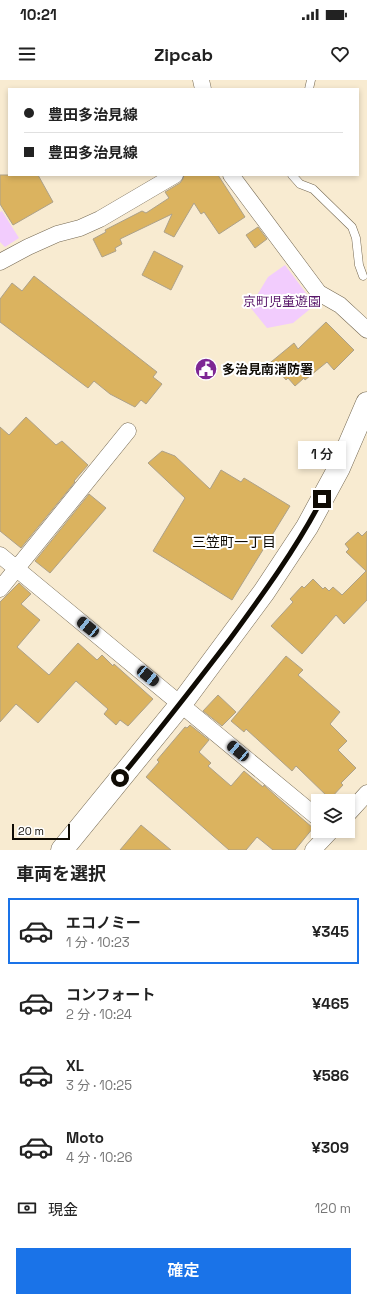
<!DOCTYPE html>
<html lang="ja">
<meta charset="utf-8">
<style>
:root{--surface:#fff;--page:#f6f6f6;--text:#222;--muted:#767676;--line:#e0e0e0;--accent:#1a73e8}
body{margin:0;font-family:"Space Grotesk","Noto Sans JP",sans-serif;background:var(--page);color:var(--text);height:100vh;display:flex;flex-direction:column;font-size:15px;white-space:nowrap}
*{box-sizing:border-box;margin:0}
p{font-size:13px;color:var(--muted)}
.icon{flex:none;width:22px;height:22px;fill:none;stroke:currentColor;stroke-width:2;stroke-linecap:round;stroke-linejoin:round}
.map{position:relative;height:770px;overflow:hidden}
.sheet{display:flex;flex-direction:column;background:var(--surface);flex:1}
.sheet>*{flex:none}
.hud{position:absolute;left:8px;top:8px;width:351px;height:88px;border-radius:0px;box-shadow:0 2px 6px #0003;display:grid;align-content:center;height:88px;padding:0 16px;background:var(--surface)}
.fabs{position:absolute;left:311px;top:714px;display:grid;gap:8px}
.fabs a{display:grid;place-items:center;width:44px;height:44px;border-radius:0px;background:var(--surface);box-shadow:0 2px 6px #0003;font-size:20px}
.scale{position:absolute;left:12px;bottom:10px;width:58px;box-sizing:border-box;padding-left:4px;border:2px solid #0f0b04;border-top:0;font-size:11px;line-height:14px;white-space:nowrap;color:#0f0b04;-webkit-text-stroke:3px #fff;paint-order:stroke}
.end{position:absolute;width:18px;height:18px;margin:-9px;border:5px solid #0f0b04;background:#fff;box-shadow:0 0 0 2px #fff}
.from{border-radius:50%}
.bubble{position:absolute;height:28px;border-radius:0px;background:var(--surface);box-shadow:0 2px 6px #0003;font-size:13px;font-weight:600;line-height:28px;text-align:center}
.car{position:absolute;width:12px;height:24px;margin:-12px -6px;border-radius:5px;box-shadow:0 0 3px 1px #0007;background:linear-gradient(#222 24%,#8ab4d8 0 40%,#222 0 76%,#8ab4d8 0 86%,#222 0)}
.hud b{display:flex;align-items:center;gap:14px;height:38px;font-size:15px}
.hud b+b{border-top:1px solid var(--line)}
.hud i{width:10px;height:10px;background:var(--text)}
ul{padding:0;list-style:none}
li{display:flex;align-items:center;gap:12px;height:66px;margin:0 8px 6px;padding:0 8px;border:2px solid transparent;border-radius:0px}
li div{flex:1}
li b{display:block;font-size:15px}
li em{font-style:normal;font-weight:600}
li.on{border-color:var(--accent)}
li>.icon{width:36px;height:36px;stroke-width:1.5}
h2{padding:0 16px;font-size:18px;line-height:48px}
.pay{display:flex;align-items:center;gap:10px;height:44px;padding:0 16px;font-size:15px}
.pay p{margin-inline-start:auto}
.button{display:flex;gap:8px;margin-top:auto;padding:8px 16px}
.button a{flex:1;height:46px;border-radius:0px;background:var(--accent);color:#fff;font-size:16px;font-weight:600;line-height:46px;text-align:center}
.status{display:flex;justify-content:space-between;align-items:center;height:28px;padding:0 20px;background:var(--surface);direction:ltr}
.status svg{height:11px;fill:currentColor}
header{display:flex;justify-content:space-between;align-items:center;height:52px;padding:0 16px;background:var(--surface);font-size:18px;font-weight:600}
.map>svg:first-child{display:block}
</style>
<div class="status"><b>10:21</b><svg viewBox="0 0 49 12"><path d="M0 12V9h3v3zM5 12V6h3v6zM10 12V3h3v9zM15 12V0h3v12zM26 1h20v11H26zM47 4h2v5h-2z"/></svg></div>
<header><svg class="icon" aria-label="menu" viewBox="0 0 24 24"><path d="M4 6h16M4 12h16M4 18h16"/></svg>Zipcab<svg class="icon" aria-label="heart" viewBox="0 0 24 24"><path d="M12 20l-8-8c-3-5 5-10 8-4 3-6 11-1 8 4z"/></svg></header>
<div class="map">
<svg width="367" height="770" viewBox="0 0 367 770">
<rect width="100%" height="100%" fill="#f8ebd1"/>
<path fill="#f2ccfd" d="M2,131L19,158L5,167L0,162V132Z
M285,185L315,225L293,243L267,248L250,227L268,197Z"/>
<path fill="#dbb35f" stroke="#ada189" d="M0,95H38L53,122L13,145L0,124Z
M184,95H218L245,137L219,154L204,132L201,134L194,123L174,157L164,152L172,134L120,159L122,164L115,168L116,171L102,177L93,159L106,152L105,150L142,131L146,133L169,118L165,112L180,103L183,99Z
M258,147L267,159L255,168L246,155Z
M154,171L183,186L171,210L142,195Z
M34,196L157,292L153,297L162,304L146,324L141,320L135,327L110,314L94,301L88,308L0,242V219L12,203L22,211Z
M326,242L354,270L334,290L327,282L305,300L304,298L295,306L288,298L286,300L271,282L294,263L298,269Z
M26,337L56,365L62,361L88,385L74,401L75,402L21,468L0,451V347L9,355Z
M162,371L175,376L210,409L221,390L241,402L244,398L290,426L232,520L153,471L185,418L148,383Z
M89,414L106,428L50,493L35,481Z
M367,451V520L344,544L336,535L302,574L271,546L293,522L290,519L302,506L304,508L313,499L323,509L325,507L329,511L333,507L342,515L366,491L346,472L349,469L345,464L358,452L362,456Z
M19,503L31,514L21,524L40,540L17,567L49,595L78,563L97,580L102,575L113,586L114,584L153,619L128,646L120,640L116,645L104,634L108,629L76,601L38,643L16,624L0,642V522Z
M286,576L303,590L298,595L340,632L330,644L347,661L338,670L356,688L341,703L343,705L330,719L296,686L292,691L246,649L244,652L231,641Z
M218,615L236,632L222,646L203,631Z
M190,645L209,660L199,672L211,683L208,686L231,706L244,691L263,707L264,705L277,717L313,748L295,770H273L257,757L246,770H229L146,697L159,682L157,680L185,647L187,648Z
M141,745L171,770H120Z"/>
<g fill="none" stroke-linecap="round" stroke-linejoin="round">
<g stroke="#756953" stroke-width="9">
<path id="service" d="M309,9L311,0
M292,95L300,104L313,109L352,147L356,158L359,185L363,196"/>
</g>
<g stroke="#756953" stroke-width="17">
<path id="minor" d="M201,0L203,9
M231,95L319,213L340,225L367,250
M0,182L28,167L57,154L80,148L100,139L175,95
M0,475L318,738
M0,509L128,351
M348,734L367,713
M313,770L331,751"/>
</g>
<g stroke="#756953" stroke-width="23">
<path id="primary" d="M62,770L181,624L264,512L307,447L339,388L367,323"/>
</g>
<use href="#service" stroke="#fff" stroke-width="8"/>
<use href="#minor" stroke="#fff" stroke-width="16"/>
<use href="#primary" stroke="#fff" stroke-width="22"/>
</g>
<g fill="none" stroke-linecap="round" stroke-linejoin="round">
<path stroke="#0f0b04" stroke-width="5" d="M120,698C158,652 194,606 230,559C263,514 296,469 322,419"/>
</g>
<defs>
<g id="civic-disc" transform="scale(1.15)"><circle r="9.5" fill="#7d2694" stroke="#fff"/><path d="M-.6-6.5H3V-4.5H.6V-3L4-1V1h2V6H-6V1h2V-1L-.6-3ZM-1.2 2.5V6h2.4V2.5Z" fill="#fff"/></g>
</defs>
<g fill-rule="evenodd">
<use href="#civic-disc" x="206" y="289"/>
</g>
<g text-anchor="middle" stroke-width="4" stroke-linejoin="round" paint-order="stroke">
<g font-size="13" fill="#59176a" stroke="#fff">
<text x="282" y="226">京町児童遊園</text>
</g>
<g font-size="13" font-weight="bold" fill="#0f0b04" stroke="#fff" text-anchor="start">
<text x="222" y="294">多治見南消防署</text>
</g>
<g font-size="14" fill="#0f0b04" stroke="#fff">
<text x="234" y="467">三笠町一丁目</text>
</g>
</g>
</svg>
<div class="fabs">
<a><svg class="icon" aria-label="layers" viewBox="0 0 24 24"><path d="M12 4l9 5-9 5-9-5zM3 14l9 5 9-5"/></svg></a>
</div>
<div class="scale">20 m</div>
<i class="end from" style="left:120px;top:698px"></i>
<i class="end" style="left:322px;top:419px"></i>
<div class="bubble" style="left:298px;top:361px;width:48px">1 分</div>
<i class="car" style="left:88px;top:547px;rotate:309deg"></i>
<i class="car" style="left:148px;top:596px;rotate:129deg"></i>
<i class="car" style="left:238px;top:671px;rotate:310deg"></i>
<div class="hud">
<b><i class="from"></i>豊田多治見線</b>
<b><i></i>豊田多治見線</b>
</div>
</div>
<section class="sheet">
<h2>車両を選択</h2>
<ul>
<li class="on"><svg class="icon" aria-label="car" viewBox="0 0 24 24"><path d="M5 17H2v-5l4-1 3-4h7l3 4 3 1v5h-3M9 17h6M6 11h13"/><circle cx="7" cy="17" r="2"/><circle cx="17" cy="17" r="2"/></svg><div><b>エコノミー</b><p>1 分 · 10:23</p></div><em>¥345</em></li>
<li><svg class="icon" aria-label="car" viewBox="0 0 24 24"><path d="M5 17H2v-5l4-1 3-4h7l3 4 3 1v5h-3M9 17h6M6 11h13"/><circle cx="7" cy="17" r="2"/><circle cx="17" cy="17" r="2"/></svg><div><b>コンフォート</b><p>2 分 · 10:24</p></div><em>¥465</em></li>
<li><svg class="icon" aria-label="car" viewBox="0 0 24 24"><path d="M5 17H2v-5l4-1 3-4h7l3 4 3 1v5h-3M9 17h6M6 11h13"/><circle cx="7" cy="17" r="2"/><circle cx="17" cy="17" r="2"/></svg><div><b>XL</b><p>3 分 · 10:25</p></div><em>¥586</em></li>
<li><svg class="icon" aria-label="car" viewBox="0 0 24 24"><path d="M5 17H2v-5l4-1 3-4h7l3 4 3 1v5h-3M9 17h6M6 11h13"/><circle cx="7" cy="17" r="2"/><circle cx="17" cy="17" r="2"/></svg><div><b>Moto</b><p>4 分 · 10:26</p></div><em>¥309</em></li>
</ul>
<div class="pay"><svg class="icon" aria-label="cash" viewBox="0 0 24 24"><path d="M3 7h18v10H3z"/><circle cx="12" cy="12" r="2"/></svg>現金<p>120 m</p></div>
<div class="button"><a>確定</a></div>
</section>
